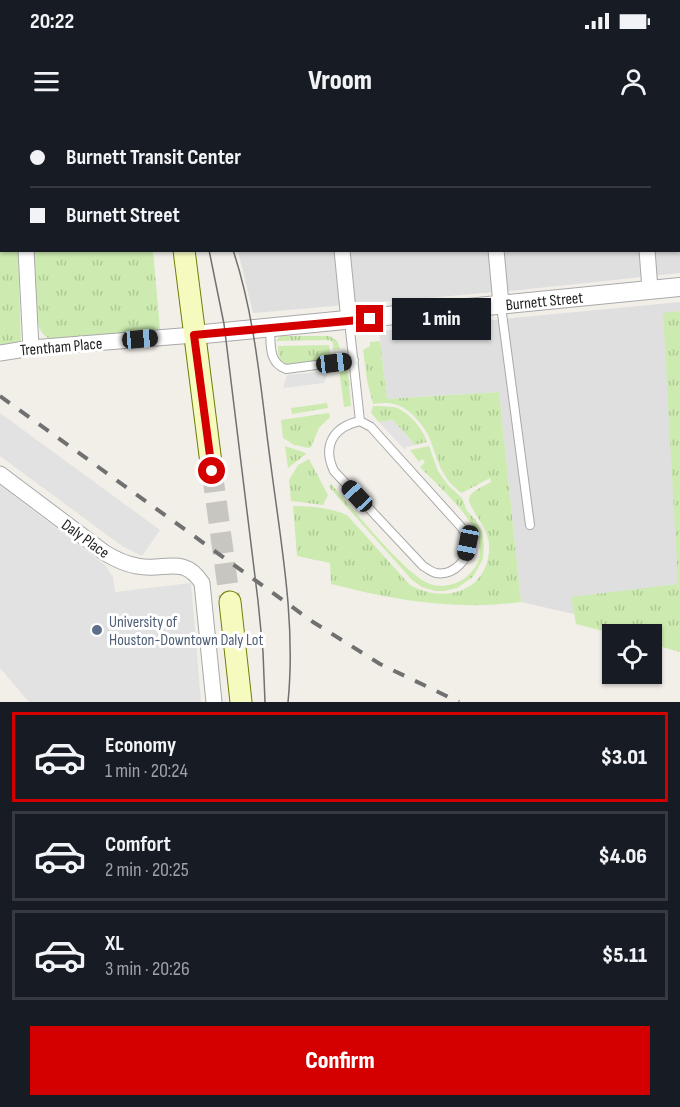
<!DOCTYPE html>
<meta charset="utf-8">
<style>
:root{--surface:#171b24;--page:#20242c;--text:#f1f3f6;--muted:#9ea1a6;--line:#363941;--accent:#d40000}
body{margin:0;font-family:"Sofia Sans Condensed",sans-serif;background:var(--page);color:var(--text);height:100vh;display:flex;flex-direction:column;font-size:22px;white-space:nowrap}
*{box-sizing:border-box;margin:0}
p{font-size:20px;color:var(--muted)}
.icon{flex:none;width:33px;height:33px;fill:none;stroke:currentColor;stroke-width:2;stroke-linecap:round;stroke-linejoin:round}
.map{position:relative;height:582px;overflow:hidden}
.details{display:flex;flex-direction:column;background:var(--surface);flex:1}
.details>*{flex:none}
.top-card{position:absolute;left:0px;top:0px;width:681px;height:132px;box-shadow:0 2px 4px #0004;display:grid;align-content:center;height:132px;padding:0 30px;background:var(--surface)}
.fabs{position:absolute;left:602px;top:504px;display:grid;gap:12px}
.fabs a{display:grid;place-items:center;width:60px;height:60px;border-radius:0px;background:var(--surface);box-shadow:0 2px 4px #0004;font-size:30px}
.end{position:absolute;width:27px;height:27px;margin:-14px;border:8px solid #d40000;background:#fff;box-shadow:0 0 0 3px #fff}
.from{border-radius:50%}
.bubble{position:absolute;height:42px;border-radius:0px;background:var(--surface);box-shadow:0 2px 4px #0004;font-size:20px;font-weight:800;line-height:42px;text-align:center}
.car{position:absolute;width:18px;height:36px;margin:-18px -9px;border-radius:8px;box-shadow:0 0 4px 2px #0007;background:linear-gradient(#222 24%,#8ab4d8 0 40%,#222 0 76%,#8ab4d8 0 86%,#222 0)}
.top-card b{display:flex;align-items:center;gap:21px;height:57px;font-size:22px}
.top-card b+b{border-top:2px solid var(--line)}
.top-card i{width:15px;height:15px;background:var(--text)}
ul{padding:10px 0 0;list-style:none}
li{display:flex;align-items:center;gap:18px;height:90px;margin:0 12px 9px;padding:0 18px;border:3px solid var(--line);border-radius:0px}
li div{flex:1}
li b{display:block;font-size:22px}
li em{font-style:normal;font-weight:800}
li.on{border-color:var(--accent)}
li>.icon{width:54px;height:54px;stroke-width:1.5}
.cta{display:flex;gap:12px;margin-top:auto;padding:12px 30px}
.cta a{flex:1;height:69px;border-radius:0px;background:var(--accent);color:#fff;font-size:24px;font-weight:800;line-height:69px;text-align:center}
.status{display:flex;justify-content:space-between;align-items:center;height:42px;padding:0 30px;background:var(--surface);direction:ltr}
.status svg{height:16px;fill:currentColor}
header{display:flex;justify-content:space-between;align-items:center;height:78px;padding:0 30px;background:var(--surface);font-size:27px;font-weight:800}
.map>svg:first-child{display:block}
</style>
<div class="status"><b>20:22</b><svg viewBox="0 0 49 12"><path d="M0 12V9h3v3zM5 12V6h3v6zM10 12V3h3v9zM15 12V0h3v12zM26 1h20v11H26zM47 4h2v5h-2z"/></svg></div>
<header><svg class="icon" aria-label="menu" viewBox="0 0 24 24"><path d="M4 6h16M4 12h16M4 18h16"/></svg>Vroom<svg class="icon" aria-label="person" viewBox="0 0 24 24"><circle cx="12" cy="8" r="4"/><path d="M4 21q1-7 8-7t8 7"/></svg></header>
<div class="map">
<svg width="680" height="582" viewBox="0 0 680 582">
<defs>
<pattern id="grass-tufts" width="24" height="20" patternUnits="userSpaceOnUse" patternTransform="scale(1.5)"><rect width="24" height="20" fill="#cdebb0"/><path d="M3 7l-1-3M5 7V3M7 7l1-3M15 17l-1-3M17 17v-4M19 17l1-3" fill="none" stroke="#b0c997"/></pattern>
</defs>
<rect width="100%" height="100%" fill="#f2efe9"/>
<path fill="#e0dfdf" d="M311,0H680V153L520,170L253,193L238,131L680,130V2L298,1Z
M680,182V522L613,503L521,482L499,272L387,279L379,211Z"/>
<path fill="url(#grass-tufts)" d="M0,18L2,130L18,131L21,223L0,225Z
M34,131H153L160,209L58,220C47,220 41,214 38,204Z
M680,191V532L651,524V514H615L576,504L571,477L678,464L663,193Z
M280,216H330L338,222L340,229L333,230V223L329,220L276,221Z
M380,221L387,279L499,272L521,482C457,491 393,480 331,464L330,443L297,436L293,386C311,386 331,388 347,395L410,465C446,485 491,470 489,424C488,407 467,386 469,378C471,371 484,366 491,362L490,358L462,373C443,361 438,342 431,322C427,309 411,289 397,285C390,282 381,283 373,284L367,260L363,230L370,226V222Z
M329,225L331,239L287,244L279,240L278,226Z
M344,248L348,251L351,286L344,287L339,249Z
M327,283L328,288L292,294L291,288Z
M373,286C379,286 387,286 393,287C407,289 424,310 427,322L415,325L393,300L379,302L371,293Z
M329,293L330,297L319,308L311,327L309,328L294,325L283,318L281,300Z
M285,326L306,333V334L288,348Z
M429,326L438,351L448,365L462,378L467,391L475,399L482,412L484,425L483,439L473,457L457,468L444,471H435L422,467L412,460L329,367L331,364C351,386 406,456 430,464C441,468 456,465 465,458C509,423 444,373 420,347L425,342L422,339L419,342L410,330Z
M309,339L328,375L323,385L291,381L289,360L298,345Z"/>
<path fill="#e2e2e2" d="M329,251L324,263L283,268L287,255Z
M0,293L160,410L142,436L122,426L0,336Z
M393,300L415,325L406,327L405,330L379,302Z
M0,365L105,445L113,457L115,472L191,463L201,582H29L0,548Z"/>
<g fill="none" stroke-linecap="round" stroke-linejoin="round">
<path stroke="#c8c6c1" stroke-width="21" stroke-dasharray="21 10" stroke-linecap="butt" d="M212,351L230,482"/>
<g stroke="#a9a9a9" stroke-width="10">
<path id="service" d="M501,186L530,405
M349,201L360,301
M270,208C271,224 268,243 286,249L354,240
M360,301L371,307L462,408C464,412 467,417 468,421C471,439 453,456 436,453C431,452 427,448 423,446L334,351C322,326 333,307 360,301Z"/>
</g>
<g stroke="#a9a9a9" stroke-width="17">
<path id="minor" d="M331,0V2
M484,0V2
M635,0V2
M0,1L2,3
M256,2L271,0
M26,130L31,228
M342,130L349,201
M496,130L501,184
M647,130L650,169
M0,233L31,228L194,215
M0,354L105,433C115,439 125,444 137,446C164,452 183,434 202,463L214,582"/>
</g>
<g stroke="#a9a9a9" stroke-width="20">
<g id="tertiary">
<path id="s1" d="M194,215L680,167"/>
</g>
</g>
<g stroke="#707d05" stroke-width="23">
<path id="secondary" d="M167,0V2
M184,130L212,351
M230,482L241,582"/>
</g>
<use href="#service" stroke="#fff" stroke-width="8"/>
<use href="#minor" stroke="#fff" stroke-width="15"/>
<use href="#tertiary" stroke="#fff" stroke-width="18"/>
<use href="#secondary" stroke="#f7fabf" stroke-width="21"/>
<path stroke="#707070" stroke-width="1.5" d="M188,0L189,2
M209,130L224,204L258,481L263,532L265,582
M233,130C256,199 261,274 271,346C281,424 296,503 288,582"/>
<path stroke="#707070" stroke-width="4" stroke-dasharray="12 12" stroke-linecap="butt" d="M0,276L313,502L380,544L459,582"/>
</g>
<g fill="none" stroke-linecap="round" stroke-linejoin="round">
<path stroke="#d40000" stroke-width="8" d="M212,351L194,215L370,199"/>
</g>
<circle fill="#5c6f8a" stroke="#fff" stroke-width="2" cx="97" cy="510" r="6"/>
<g text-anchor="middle" stroke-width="6" stroke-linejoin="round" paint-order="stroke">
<g font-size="16" fill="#222" stroke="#fff">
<text dy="6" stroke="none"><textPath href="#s1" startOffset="352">Burnett Street</textPath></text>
<text transform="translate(61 226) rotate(-5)" y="6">Trentham Place</text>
<text transform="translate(86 418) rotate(36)" y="6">Daly Place</text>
</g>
<g font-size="16" fill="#4e5e75" stroke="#fff" text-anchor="start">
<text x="109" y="507">University of<tspan x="109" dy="18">Houston-Downtown Daly Lot</tspan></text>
</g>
</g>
</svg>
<div class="fabs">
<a><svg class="icon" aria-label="locate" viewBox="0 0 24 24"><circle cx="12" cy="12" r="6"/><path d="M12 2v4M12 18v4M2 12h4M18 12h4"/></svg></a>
</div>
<i class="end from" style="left:212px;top:351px"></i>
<i class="end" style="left:370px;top:199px"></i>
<div class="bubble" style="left:392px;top:178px;width:99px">1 min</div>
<i class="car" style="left:140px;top:219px;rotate:85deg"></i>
<i class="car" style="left:334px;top:243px;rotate:83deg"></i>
<i class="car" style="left:357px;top:376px;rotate:317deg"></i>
<i class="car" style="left:468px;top:423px;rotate:191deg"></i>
<div class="top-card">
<b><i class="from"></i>Burnett Transit Center</b>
<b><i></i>Burnett Street</b>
</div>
</div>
<section class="details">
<ul>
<li class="on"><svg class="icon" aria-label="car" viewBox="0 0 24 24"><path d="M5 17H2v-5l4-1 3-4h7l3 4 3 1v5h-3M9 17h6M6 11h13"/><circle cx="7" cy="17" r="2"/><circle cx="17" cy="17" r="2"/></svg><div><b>Economy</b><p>1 min · 20:24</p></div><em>$3.01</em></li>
<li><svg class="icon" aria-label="car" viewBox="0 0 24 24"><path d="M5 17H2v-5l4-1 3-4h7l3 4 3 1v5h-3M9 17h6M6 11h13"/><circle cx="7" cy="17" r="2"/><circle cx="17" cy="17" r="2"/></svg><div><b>Comfort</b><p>2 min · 20:25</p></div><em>$4.06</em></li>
<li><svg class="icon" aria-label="car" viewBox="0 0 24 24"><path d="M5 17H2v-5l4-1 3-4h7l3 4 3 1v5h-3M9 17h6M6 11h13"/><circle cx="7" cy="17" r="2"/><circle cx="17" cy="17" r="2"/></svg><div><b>XL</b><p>3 min · 20:26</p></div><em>$5.11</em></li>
</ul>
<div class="cta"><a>Confirm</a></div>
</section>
